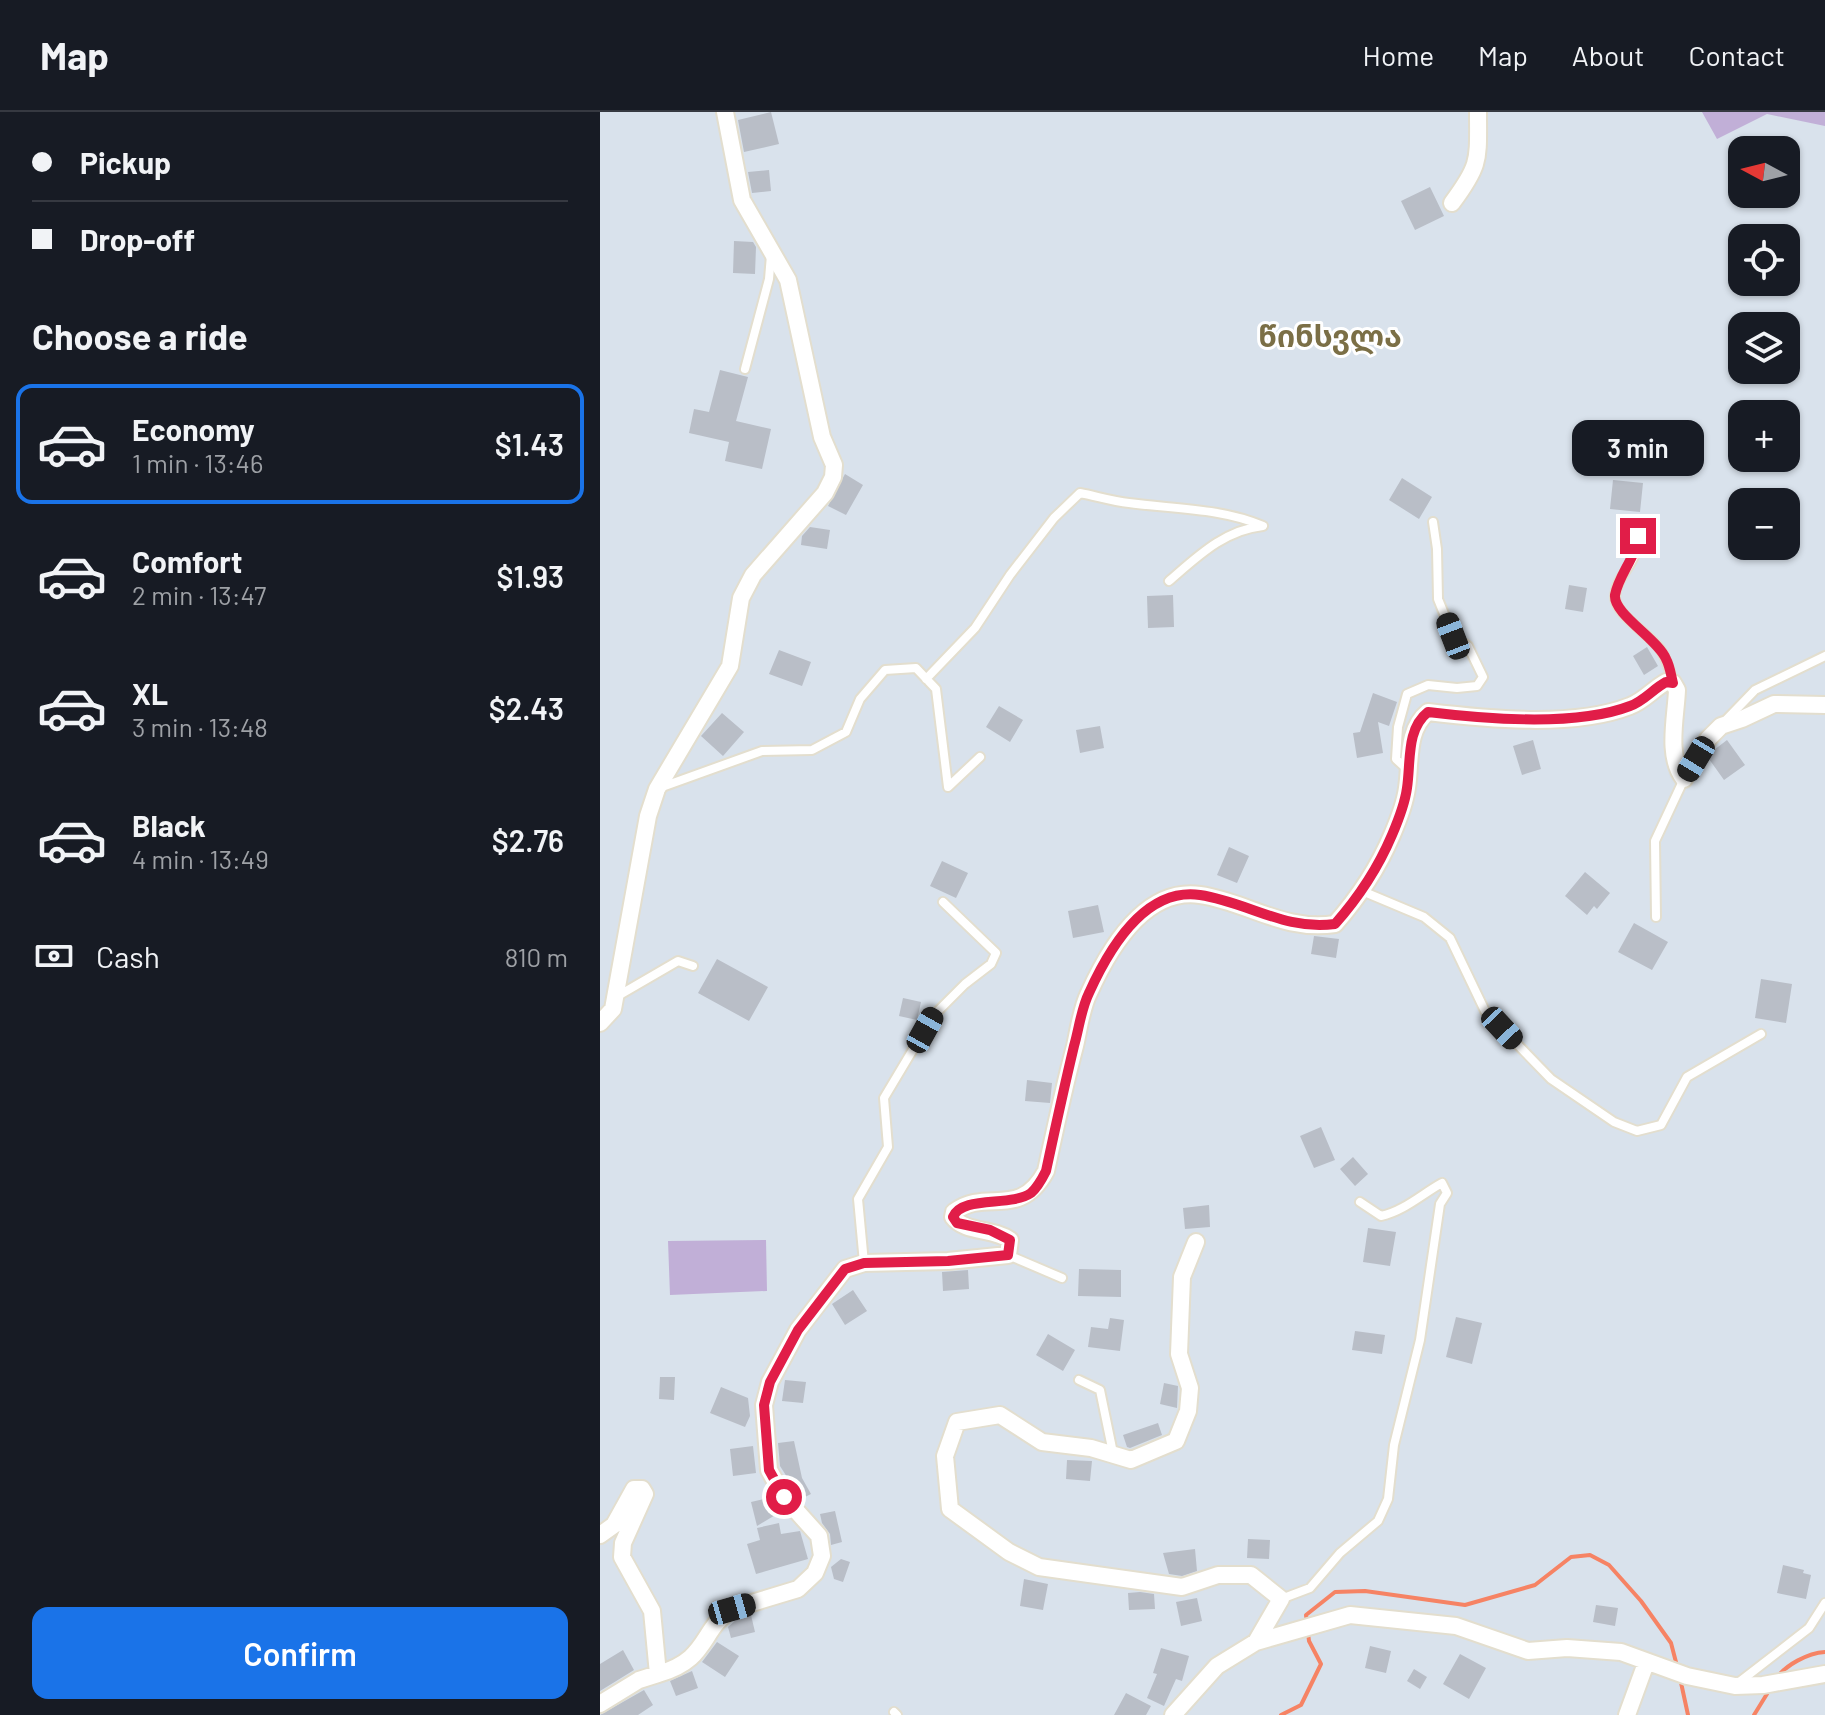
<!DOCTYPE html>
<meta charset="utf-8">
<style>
:root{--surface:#171b24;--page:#242831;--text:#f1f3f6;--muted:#9ea1a6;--line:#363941;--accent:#1a73e8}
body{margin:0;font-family:Barlow,"Noto Sans Georgian",sans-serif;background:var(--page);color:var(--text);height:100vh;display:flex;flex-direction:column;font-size:30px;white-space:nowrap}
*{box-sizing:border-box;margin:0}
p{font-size:26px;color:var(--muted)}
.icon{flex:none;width:44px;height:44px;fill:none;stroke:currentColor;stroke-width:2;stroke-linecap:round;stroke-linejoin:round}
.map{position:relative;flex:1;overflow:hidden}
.panel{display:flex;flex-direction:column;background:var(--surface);width:600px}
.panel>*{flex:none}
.hud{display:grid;align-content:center;height:176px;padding:0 32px;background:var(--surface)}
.needle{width:52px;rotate:277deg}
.fabs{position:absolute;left:1128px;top:24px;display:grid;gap:16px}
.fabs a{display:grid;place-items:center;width:72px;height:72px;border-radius:16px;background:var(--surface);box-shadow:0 2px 6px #0004;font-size:40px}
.end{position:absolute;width:36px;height:36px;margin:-18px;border:10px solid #e11d48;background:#fff;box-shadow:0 0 0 4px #fff}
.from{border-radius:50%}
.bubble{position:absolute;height:56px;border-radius:16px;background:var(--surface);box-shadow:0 2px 6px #0004;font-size:26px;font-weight:600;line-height:56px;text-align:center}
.car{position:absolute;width:24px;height:48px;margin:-24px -12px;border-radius:10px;box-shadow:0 0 6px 2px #0007;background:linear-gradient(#222 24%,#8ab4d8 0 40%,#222 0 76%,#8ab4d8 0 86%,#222 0)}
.hud b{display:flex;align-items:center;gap:28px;height:76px;font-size:30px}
.hud b+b{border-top:2px solid var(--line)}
.hud i{width:20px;height:20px;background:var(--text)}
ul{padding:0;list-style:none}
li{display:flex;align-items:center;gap:24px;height:120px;margin:0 16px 12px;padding:0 16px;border:4px solid transparent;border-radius:16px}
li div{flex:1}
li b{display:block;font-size:30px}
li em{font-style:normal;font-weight:600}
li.current{border-color:var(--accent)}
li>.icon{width:72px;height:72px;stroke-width:1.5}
h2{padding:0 32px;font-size:36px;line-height:96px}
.pay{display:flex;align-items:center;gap:20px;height:88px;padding:0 32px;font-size:30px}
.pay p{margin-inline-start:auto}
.action{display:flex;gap:16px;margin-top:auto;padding:16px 32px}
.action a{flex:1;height:92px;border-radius:16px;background:var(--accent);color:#fff;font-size:32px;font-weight:600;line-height:92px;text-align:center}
header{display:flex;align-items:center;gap:48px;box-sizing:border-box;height:112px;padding:0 40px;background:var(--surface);border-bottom:2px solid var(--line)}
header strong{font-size:38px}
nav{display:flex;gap:44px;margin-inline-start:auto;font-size:28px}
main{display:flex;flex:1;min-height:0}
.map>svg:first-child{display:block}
</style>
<header>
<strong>Map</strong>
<nav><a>Home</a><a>Map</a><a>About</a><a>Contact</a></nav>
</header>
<main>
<section class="panel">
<div class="hud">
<b><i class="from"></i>Pickup</b>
<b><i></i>Drop-off</b>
</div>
<h2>Choose a ride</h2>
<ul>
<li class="current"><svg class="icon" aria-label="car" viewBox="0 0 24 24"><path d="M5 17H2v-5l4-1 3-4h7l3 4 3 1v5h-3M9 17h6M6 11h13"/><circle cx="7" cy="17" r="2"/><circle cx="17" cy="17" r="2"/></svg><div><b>Economy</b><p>1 min · 13:46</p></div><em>$1.43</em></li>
<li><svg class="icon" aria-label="car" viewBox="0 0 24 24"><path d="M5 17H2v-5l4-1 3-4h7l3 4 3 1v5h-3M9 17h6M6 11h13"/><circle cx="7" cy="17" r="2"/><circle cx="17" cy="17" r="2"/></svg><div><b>Comfort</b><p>2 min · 13:47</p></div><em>$1.93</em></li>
<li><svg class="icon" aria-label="car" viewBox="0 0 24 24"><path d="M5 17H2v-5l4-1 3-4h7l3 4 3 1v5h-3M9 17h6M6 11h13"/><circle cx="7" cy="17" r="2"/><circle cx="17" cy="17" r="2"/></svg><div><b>XL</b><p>3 min · 13:48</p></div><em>$2.43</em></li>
<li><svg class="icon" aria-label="car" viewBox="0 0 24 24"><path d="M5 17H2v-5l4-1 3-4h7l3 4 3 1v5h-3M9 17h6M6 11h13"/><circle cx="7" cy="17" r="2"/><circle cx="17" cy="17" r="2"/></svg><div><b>Black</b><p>4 min · 13:49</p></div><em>$2.76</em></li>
</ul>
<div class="pay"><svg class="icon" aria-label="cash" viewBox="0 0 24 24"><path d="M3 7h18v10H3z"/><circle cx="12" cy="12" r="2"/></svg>Cash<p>810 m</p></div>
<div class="action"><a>Confirm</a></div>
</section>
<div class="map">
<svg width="1225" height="1603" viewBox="0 0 1225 1603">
<rect width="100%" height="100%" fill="#d9e2ec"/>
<path fill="#c1afd7" d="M1102,0H1225V14L1167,2L1117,27Z
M166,1128L167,1179L70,1183L68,1129Z"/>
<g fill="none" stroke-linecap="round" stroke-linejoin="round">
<path stroke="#f68364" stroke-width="4" d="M707,1512L706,1503L735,1480L765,1479L865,1493L935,1473L971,1445L990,1443L1009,1453L1041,1489L1071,1531L1077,1554
M1080,1566L1088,1603
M1176,1567C1185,1553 1208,1541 1225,1540
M681,1603L701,1593L721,1552L709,1529L708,1521
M1154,1603L1170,1577"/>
</g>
<path fill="#b9bec7" d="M171,0L179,32L144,40L138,8Z
M169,58L171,79L152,81L148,60Z
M830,75L844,104L815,118L801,89Z
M134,129L153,130L156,135L155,162L133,161Z
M120,258L148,265L136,309L171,317L162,357L125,349L129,330L89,321L94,297L109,300Z
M245,362L263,373L246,403L228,394Z
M802,366L832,385L819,407L789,388Z
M1013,368L1043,371L1040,400L1010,397Z
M210,415L230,418L227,437L201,433L202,424Z
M969,473L987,476L983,500L965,497Z
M573,483L574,515L548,516L547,484Z
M1047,535L1058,554L1044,563L1033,544Z
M179,538L211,550L202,574L169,562Z
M773,581L797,590L789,614L778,610L783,641L757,646L753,621L760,620Z
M399,594L423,608L410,630L386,615Z
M122,601L144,620L123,644L101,624Z
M500,614L504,636L480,641L476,618Z
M933,628L941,657L922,663L913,634Z
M1127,628L1145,653L1124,668L1109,647L1114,638Z
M629,735L649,744L637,771L617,763Z
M342,749L368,761L356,786L330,774Z
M985,760L1010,781L997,797L994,794L987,803L965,784Z
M498,793L504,820L473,826L468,799Z
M1034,811L1068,830L1052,858L1018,840Z
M714,824L739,827L736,846L711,842Z
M117,847L168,875L149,909L98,881Z
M1161,867L1192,872L1186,911L1155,906Z
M303,886L321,890L317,908L299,904Z
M427,968L452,971L450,991L425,989Z
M721,1015L735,1048L714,1056L700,1024Z
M753,1045L768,1062L755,1074L740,1057Z
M609,1093L610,1115L585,1117L583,1096Z
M768,1116L796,1120L790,1154L763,1150Z
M479,1157L521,1158V1185L478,1184Z
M368,1158L369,1177L343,1179L342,1160Z
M253,1178L267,1199L245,1213L232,1192Z
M856,1205L882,1211L872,1252L846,1245Z
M510,1206L524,1208L520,1239L488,1235L491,1215L508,1217Z
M755,1219L785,1223L782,1242L752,1238Z
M448,1222L475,1238L463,1259L436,1243Z
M60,1265H75L74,1288L59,1287Z
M185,1268L206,1270L203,1291L182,1289Z
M564,1271L578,1274L577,1296L560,1292Z
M121,1275L148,1286L150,1304L145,1315L110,1301Z
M558,1311L562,1323L530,1336L527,1335L523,1323Z
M194,1329L202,1366L211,1382L201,1387L180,1354L178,1331Z
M153,1334L156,1361L133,1364L130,1337Z
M467,1348L492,1349L490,1369L466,1367Z
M172,1385L177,1402L157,1414L151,1390Z
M235,1399L242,1430L231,1433L230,1422L222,1411L220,1402Z
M179,1411L181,1422L200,1419L208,1447L156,1462L147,1432L160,1428L157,1416Z
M648,1427L670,1428L669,1447L647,1446Z
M595,1437L597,1459L582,1464L569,1462L563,1441Z
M241,1447L250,1450L243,1470L234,1467L231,1455Z
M1183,1453L1204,1458L1203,1461L1211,1463L1206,1487L1177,1481Z
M424,1467L448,1472L443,1498L420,1494Z
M540,1480L554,1482L555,1497L529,1498L528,1481Z
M597,1486L602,1509L581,1514L576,1490Z
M996,1493L1018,1496L1015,1514L993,1510Z
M151,1503L155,1520L131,1526L128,1515L137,1507Z
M117,1530L139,1544L125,1565L102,1550Z
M770,1534L791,1539L786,1561L765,1556Z
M561,1536L589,1544L582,1569L576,1567L564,1594L547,1586L557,1562L553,1561Z
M23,1538L34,1558L0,1579V1552Z
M860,1542L886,1556L869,1587L843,1572Z
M814,1557L827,1565L820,1577L807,1569Z
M92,1559L98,1576L76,1584L70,1569Z
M44,1578L53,1593L38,1603H0Z
M526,1581L551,1594L546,1603H514Z"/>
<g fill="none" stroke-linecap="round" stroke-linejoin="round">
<g stroke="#e3dece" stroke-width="12">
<path id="service" d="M145,257L169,167L171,143
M1031,412C1051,446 1015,458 1015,486C1016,502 1050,523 1060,537C1067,547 1070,558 1073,571
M326,567L375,516L410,463L454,406L480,381C496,384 512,389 529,391C573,397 621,396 663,414C624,418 597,445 569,469
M1127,607L1155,578L1225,544
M808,658L796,647L798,615L807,582L828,573L857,576L877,574L883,565L868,534L853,524L838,487L837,437L833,410
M62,675L162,639L212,638L246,620L260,587L285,558L316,556L336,577L348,675L380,645
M762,779L824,805L850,826L885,899L951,967L1014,1010L1037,1019L1061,1013L1087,965L1161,922
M1056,805L1055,729L1084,667
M16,885L78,849L93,854
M408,1143L462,1166
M264,1151L258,1087L288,1035L284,986L333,904L365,872L391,852L396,841L343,790
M479,1268L500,1278L513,1341
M681,1487L710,1476L740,1441L778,1409L788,1387L794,1333L820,1228L840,1092L847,1081L842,1071C822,1082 804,1099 781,1104L760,1090
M1138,1571L1209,1516L1225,1491
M294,1600L297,1603"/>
</g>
<g stroke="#e3dece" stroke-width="20">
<path id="minor" d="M852,91C881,52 878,48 878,0
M0,911L13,897L48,704L57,677L130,554L141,486L153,463L225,381L233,365L234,353L222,325L188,168L142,88L125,0
M596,1130L582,1165L579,1242L590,1276L588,1299L576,1329L531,1348L491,1336L442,1330L400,1303L357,1310L345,1344L350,1397L409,1440L439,1455L582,1475L618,1463H651L681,1487L656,1530
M0,1423L14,1413L34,1377H42L45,1382L23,1431L22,1445L52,1499L58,1562L39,1568L0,1592
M58,1562C109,1548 100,1518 132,1497L198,1477L215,1461L222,1444L219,1424L184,1385L169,1358L164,1293L170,1270L198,1218L245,1157L264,1151L348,1149L408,1143L410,1128C393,1116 365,1121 353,1105L354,1100C387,1075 419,1109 446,1059C455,1017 464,975 475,934C479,917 481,897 489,881C508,839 544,775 600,783C648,790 684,820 735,812C758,786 778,756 792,723C798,709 805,691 807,676C811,650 806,618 828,600C887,607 974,616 1030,594C1044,589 1053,577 1066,570L1073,571L1077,578C1076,605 1066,644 1084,667L1108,627L1121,614L1142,607L1174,592L1225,593
M573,1603L617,1554L656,1530L750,1503L856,1514L928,1539L967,1536L1021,1540L1087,1564L1135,1574L1163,1573L1225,1562
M1027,1603L1046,1551"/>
</g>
<use href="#service" stroke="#fff" stroke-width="8"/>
<use href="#minor" stroke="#fff" stroke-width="16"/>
</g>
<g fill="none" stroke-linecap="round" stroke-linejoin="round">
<path stroke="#e11d48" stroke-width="10" d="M184,1385L169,1358L164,1293L170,1270L198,1218L245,1157L264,1151L348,1149L408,1143L410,1128L390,1118L357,1111L353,1105C362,1083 411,1095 431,1081C438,1075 442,1067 446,1059C455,1017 464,976 474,934C479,917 481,897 489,881C508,839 544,775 600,783C648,790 684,819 735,812C758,786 778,756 792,723C798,709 805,691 807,676C811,650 806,617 828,600C885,607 976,615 1030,594C1044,589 1053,577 1066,570L1073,571C1071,564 1070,554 1066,547C1058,527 1013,502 1015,483C1019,462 1036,446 1038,424"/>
</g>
<g text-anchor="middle" stroke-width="6" stroke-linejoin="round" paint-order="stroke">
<g font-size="30" font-weight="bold" fill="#7b6f46" stroke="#fff">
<text x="730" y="235">წინსვლა</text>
</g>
</g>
</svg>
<div class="fabs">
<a><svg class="needle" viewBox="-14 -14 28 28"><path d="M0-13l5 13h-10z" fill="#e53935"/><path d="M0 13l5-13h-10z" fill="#9ea1a6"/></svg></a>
<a><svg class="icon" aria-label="locate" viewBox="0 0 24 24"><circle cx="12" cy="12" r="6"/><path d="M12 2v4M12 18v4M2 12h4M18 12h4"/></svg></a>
<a><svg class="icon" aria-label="layers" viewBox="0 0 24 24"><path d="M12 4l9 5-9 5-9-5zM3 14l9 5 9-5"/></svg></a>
<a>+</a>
<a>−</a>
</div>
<i class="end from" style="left:184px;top:1385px"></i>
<i class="end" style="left:1038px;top:424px"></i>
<div class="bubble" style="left:972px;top:308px;width:132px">3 min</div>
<i class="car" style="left:853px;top:524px;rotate:339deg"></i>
<i class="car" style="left:1096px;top:647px;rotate:211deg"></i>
<i class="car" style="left:902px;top:916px;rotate:137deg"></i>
<i class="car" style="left:325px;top:918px;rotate:29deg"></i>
<i class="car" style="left:132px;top:1497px;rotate:74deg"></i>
</div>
</main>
